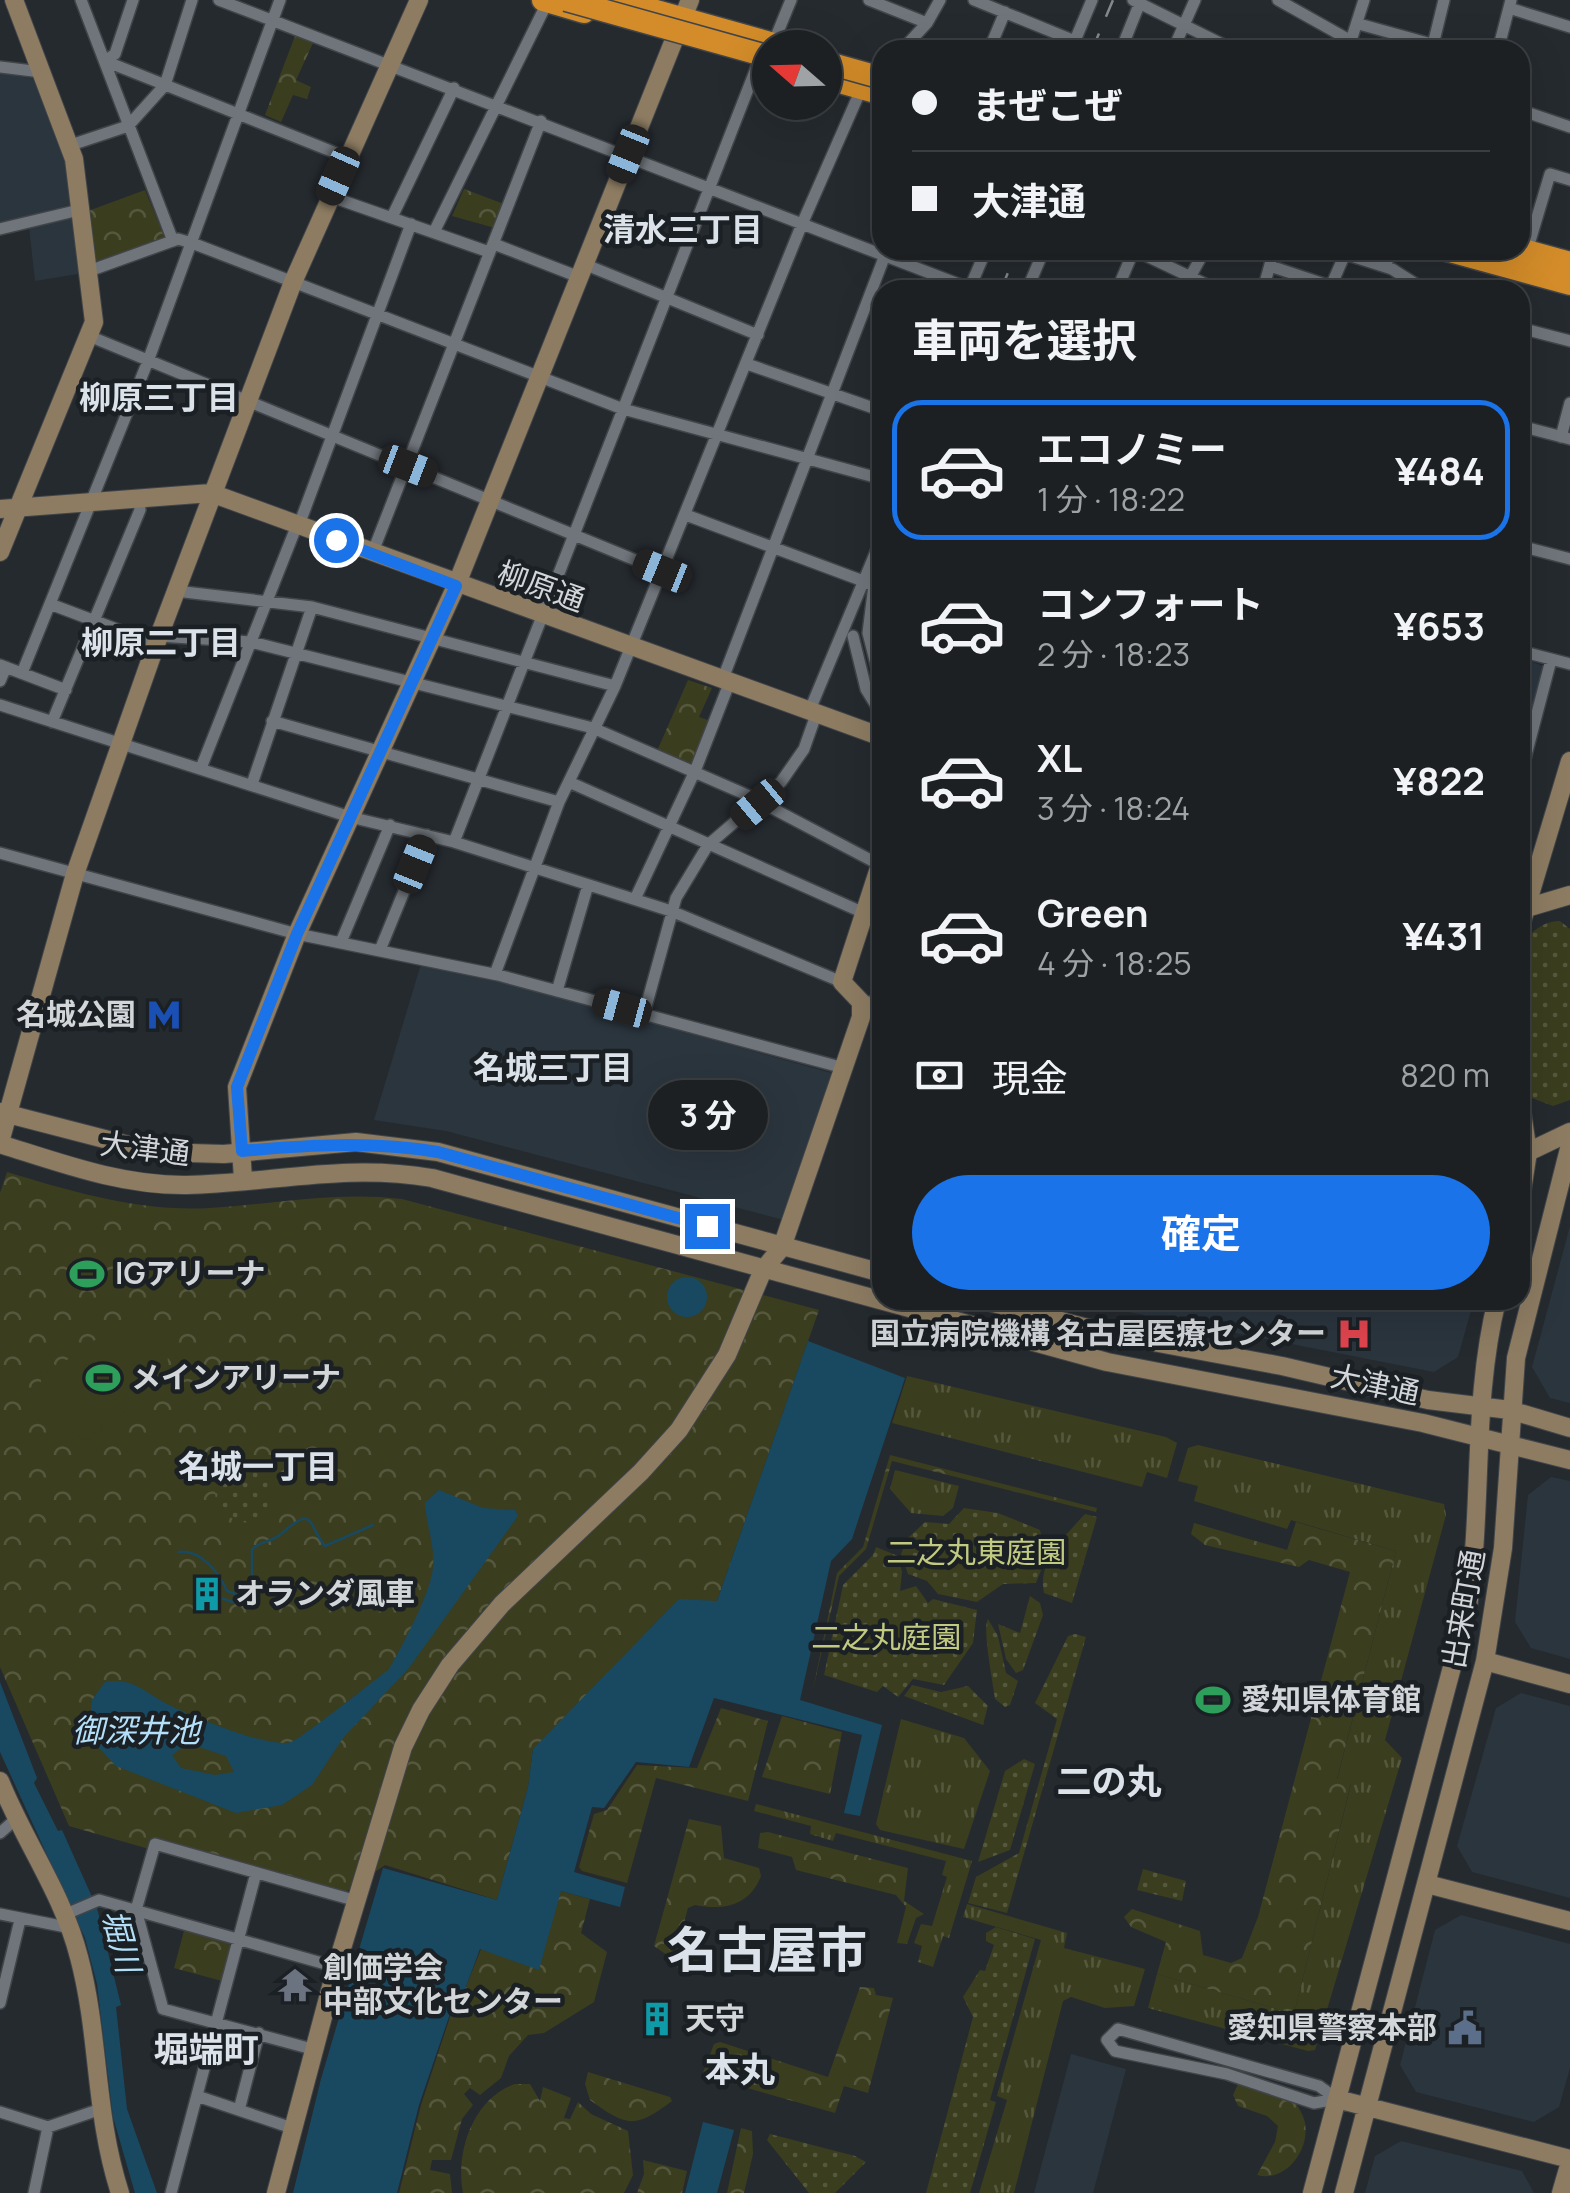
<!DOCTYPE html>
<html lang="ja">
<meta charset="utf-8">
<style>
:root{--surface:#1c2023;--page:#25282b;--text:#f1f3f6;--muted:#a0a3a6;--line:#3a3e41;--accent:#1a73e8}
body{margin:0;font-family:Manrope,"Noto Sans JP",sans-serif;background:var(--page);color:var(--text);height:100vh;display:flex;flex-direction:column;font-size:38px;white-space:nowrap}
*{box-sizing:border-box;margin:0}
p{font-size:32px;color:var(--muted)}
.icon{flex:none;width:55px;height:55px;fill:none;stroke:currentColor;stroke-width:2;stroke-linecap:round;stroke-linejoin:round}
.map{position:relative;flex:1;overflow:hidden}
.sheet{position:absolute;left:872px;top:280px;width:658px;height:1030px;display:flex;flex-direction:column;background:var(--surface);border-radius:30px;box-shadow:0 10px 40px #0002,0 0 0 2px var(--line)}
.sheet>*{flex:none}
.guide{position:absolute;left:872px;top:40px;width:658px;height:220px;border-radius:30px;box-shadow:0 10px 40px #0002,0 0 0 2px var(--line);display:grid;align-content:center;height:220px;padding:0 40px;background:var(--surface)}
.needle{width:65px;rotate:290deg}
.controls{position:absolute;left:752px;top:30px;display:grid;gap:20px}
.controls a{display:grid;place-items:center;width:90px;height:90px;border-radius:50%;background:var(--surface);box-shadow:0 10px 40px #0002,0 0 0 2px var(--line);font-size:50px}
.end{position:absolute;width:45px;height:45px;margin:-22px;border:12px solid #1a73e8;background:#fff;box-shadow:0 0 0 5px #fff}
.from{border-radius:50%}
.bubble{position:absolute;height:70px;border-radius:35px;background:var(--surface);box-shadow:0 10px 40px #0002,0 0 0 2px var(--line);font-size:32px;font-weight:700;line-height:70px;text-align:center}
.car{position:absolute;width:30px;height:60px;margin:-30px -15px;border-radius:12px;box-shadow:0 0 8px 2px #0007;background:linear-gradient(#222 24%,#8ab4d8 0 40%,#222 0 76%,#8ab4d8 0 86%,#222 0)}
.guide b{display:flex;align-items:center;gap:35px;height:95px;font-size:38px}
.guide b+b{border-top:2px solid var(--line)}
.guide i{width:25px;height:25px;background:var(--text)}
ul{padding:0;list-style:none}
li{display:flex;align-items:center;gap:30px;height:140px;margin:0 20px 15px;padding:0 20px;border:5px solid transparent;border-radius:30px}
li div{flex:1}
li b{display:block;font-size:38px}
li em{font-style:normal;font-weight:700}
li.on{border-color:var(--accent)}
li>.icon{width:90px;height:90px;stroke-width:1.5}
h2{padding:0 40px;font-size:45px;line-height:120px}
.pay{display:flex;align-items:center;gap:25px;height:110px;padding:0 40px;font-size:38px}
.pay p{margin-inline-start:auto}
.primary-button{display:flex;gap:20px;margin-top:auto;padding:20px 40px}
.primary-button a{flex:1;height:115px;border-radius:60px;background:var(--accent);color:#fff;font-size:40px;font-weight:700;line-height:115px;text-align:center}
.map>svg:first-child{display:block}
</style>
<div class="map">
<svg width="1570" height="2193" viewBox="0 0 1570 2193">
<defs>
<pattern id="grass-tufts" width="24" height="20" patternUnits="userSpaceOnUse" patternTransform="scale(2.5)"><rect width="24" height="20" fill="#3a3d1e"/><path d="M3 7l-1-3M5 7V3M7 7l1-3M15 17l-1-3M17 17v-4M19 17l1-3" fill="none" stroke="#56583e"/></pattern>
<pattern id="forest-crowns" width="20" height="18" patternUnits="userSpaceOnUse" patternTransform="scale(2.5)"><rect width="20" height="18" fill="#3a3d1e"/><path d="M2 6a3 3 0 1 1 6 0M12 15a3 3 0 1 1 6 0" fill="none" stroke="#56583e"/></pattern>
<pattern id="garden-dots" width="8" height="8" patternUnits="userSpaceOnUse" patternTransform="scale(2.5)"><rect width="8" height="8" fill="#3a3d1e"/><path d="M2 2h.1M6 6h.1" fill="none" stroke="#56583e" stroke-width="1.8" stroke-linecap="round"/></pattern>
</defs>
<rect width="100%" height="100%" fill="#252a2f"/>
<path fill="#2b353e" d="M0,73L35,79L65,157L72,204L0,223Z
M73,216L84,273L35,281L29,227Z
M1520,656L1544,667L1520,759Z
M421,964L530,989L835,1074L784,1220L446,1131L374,1120Z
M1570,1226V1403L1550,1398L1532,1367Z
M1105,1300H1474L1458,1357L1434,1372L1129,1312L1103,1305Z
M1551,1477L1570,1481V1659L1531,1648L1515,1622L1528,1495Z
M1521,1693L1570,1706V1898L1472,1872L1457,1846L1496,1708Z
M1461,1915L1570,1944V2068L1559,2107L1534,2122L1416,2092L1400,2065L1435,1930Z
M1071,2054L1126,2069L1093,2193H1034Z
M1401,2141L1522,2171L1534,2193H1365L1375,2156Z"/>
<path fill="url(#grass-tufts)" d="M907,1376L1166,1437L1177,1443L1167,1478L1147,1472L1142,1487L892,1423Z
M1198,1445L1444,1504L1446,1515L1385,1740L1402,1758L1315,2050L1308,2051L1148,2008L1157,1974L1294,2014L1351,1784L1337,1780L1396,1551L1291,1520L1287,1529L1194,1501L1198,1486L1178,1481L1188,1448Z
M895,1470L959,1486L953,1508L943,1516L911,1513L890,1489Z
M901,1719L964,1738L990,1771L964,1849L880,1830L876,1824Z
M756,1804L972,1861L949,1938L943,1936L933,1967L918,1962L922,1946L914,1943L921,1924L932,1926L947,1877L942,1875L946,1861L836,1833L833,1841L810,1834L811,1826L754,1811Z
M967,1904L1067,1933L1064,1948L1145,1969L1134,2006L1105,2008L1071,1997L1063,2001L1014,2193H979L1007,2100L997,2096L1041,1940L963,1917Z"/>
<path fill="url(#forest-crowns)" d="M295,36L313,43L296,80L311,87L307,99L293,95L281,122L265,115Z
M464,189L504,204L495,228L452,216Z
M145,190L165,238L93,265L88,211Z
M688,680L712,688L699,717L708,720L693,765L657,751Z
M7,1172C74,1192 139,1212 210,1208C275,1204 337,1191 402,1199L819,1310L717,1601L533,1749L528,1787L497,1900L385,1865L344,1893L152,1841L149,1849L69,1826L0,1667V1193Z
M890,1455L1097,1508L1096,1512L892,1461L866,1549L839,1576L812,1694L837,1573L863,1547Z
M1296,1522L1396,1551L1337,1779L1351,1783L1294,2014L1157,1974L1166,1942L1131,1927L1124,1917L1132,1909L1200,1931L1203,1955L1231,1963L1242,1958L1258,1917L1350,1572L1309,1560L1299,1567L1205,1545L1191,1534L1194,1523L1287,1550Z
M721,1708L768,1721L748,1801L656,1778L627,1883L582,1871L579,1867L594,1814L607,1810L637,1765L697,1768Z
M782,1716L842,1732L830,1794L762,1777Z
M689,1819L721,1826L724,1858L759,1868L761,1876C750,1905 724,1911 695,1905L688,1908L680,1938L699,1952L696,1968L689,1973L679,1971L674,1960L654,1946Z
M768,1832L908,1868L904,1901L924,1914L916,1918L907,1944L897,1943L906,1907L896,1895L796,1870L792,1857L758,1848L760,1833Z
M561,1891L590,1899L581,1933L607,1952L594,2002L544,2033L528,2035L509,2056L501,2078L480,2095L470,2088L464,2094L473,2105L462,2119L451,2160H432L430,2170L450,2174L452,2193H399L421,2105L456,1999H461L481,1949Z
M184,1931L230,1944L222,1981L174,1968Z
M860,1987L874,1988L876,1995L893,1998L868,2093L844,2086L835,2113L702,2075L714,2044L720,2042L828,2077Z
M588,2072L670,2097L672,2101C636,2128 628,2128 590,2100L585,2084Z
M515,2084H530L540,2101L543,2087L571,2098L564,2118L570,2119L578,2102L591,2114L628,2131L633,2175L624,2193H463C455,2152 473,2098 515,2084Z
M1238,2084L1294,2100C1298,2107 1304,2116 1305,2123C1310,2151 1285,2183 1257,2175L1275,2142L1278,2126L1267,2116L1238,2106L1233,2095Z
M741,2128L752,2131L753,2154L744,2193H727Z
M643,2160L687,2171L682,2193H637L644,2174Z"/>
<path fill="url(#garden-dots)" d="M1560,921L1570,929V1100L1553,1106L1532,1098C1517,1075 1511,960 1528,937C1534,929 1548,920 1560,921Z
M215 1492a29 29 0 1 1 58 0a29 29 0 1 1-58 0Z
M964,1508L998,1513L1040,1530L1046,1558L1036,1583L1003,1584L977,1602L938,1594L927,1581L908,1574L901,1554L907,1539L925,1522L949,1524Z
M1085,1514L1097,1517L1072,1603L1044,1593C1037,1561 1066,1535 1085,1514Z
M876,1547L898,1556L902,1572L900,1591L916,1586L928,1603L933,1599L977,1610L973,1643L944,1685L913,1679L898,1697L883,1686L877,1692L824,1675L843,1585L873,1555Z
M1030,1596L1040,1603L1043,1615L1023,1670L1016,1673L1006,1659L998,1624L1020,1633Z
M988,1619L998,1636L1006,1673L1018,1681L1010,1705L1005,1707L995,1699C993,1683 982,1628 988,1619Z
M1075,1634L1086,1637L1007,1913L968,1903L976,1877L1019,1853L1057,1719L1035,1703L1068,1636Z
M912,1685L941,1692L968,1686L988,1706L983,1725L904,1696Z
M1024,1759L1035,1764L1010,1850L978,1862L1005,1771Z
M1143,1869L1186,1881L1182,1901L1137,1890Z
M996,1927L1035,1939L990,2100L996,2102L970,2193H926L973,2017L963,1997L980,1970L985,1971L994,1945L986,1941V1933Z
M770,2134L855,2156L866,2162L835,2193H809L767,2140Z"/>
<path fill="#3a3d1e" d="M126,1318C142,1317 149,1325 158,1337C191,1383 134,1402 101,1426L103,1431L92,1434V1440C60,1435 38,1403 41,1371L47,1373L53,1363L57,1367Z"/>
<path fill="#194961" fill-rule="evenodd" d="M667 1297a20 20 0 1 1 40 0a20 20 0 1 1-40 0Z
M808,1341L905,1378L852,1539L831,1561L800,1700L882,1725L860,1816L844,1813L862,1735L714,1698L689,1767L636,1762L604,1808L592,1807L574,1872L625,1887L620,1907L561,1891L539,1970L480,1949L461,2000L455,1999L419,2105L397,2193H293L321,2079L383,1868L497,1900L528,1787L533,1749L679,1599L717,1601Z
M439,1490L483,1508L515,1510L518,1516L409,1668L343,1738L312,1785L282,1805L236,1813L116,1766L94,1743L89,1730L92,1700L105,1682C132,1677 143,1691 167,1704C189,1715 268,1749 291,1742C299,1740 377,1679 389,1669C402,1647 432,1590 433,1567C435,1545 426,1524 425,1503ZM183,1747H199L226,1756L234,1772L215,1775L181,1768L172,1755Z
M0,1682L37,1778L34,1783L58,1831L62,1830L97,1908L121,2005L116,2007L127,2109L157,2193H135L113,2117L97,1984L85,1938L0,1752Z
M703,2122L734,2130L717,2193H685Z"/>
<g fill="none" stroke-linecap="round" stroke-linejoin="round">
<path stroke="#194961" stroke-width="2.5" d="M179,1552C201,1549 219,1573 227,1591L241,1596L252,1580V1549C261,1541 272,1542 281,1534C315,1504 307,1524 325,1546L373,1525
M221,1598L233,1602L241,1596"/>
<g stroke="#414549" stroke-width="14">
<path id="street" d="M81,0L173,241
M133,0L115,54L105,61L346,157
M219,0L974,290
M869,0L927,23
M974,0L1075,41
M1133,0L1234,50
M1278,0L1353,42
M1509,8L1570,27
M1359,24L1453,50
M773,44L791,0
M1432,49L1444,0
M902,50L927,23L940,0
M989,50L1005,12
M1071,50L1092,0
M1121,50L1141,0
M1173,50L1195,0
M1348,50L1364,0
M1498,50L1511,0
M0,67L41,72
M1520,110L1570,127
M71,145L128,126L165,85L192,0
M329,196L489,252
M392,217L454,88
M0,229L79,210
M434,232L548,1
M494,244L579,277
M1134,250L1218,290
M1527,251L1550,174L1570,180
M584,264L758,335
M1270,266L1342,290
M1385,266L1392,250
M89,271L178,239L192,243L623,409L882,479
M1331,286L1345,254L1392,269L1425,290
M969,290L986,250
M1027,290L1044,250
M1117,290L1134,250
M1183,290L1205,250
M1263,290L1274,250
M1520,328L1570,341
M89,336L662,571
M747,364L882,411
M1520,426L1570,439
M1561,437L1570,403
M686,515L882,588
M299,525L411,224
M1520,546L1570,559
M372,554L541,121
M1520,568L1525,547
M874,585L868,633L882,688
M176,591L312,607L615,686
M50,604L156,644
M159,636L251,642L593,728L747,795L882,866
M853,636L866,689L882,715
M1520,651L1570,664
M0,665L66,690
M22,673L148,361L280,0
M0,681L6,667
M722,681L887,250
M0,705L350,817L454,842L671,911L842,982
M809,712L882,537
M272,721L559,802
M52,722L140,510L139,499
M201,768L297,525
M1520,778L1551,660
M569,782L882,921
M252,784L312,607
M454,842L759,61
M0,853L297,934L498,975L844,1068
M635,899L695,771L729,684
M341,942L390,825
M380,950L427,835
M495,974L559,802L615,686L802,224L863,85
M557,991L588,885
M861,1002H882
M644,1014L676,898L708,845L781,782L804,749L816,715
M0,1833L17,1818
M0,1914L71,1928
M66,1914L99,1900L336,1967
M0,2003L20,1920
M1118,2029L1319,2086L1337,2099L1314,2103L1227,2074L1115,2051L1107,2040Z
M312,2049L163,2009L136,1910L155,1844L357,1901
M197,2096L292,2128
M239,2110L259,2033
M0,2112L48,2127L98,2110
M34,2193L48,2127
M171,2193L256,1873"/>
</g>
<g stroke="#414549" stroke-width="20">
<path id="secondary" d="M0,509L211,493L882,737
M0,552L94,322L74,159L14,0
M1523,909L1570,895
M1520,928L1570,761
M1520,1100L1528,1152L1520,1203
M0,1112L155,1152L224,1154L356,1142L438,1152L882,1273
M0,1142L75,874L156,644L293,282L419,0
M0,1144C61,1163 122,1186 187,1185C273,1183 344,1163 432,1178L1107,1362L1423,1423L1570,1460
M1528,1152L1570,1132
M243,1179L237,1087L297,934L456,586L690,0
M982,1300L1110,1334L1282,1366L1428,1400L1510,1410L1570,1428
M1485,1661L1570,1684
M0,1781C24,1841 63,1894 79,1957C100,2036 94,2113 120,2193
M1427,1884L1570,1921
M1337,2099L1570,2159
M276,2193L336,1968L403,1747L421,1710L450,1665L502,1604L641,1472L679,1430L727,1355L763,1270L782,1247L861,1017V1002L842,982L882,859
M1312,2193L1468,1607C1483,1506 1472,1400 1497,1300
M1344,2193L1485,1661L1503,1548L1516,1358L1570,1145
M1561,2193L1570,2162"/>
</g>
<g stroke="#414549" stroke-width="25">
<path id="highway" d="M543,0L584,12
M617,0L788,48
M825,78L882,94
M1520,249L1570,263
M1446,250L1570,284"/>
</g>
<use href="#street" stroke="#6f757b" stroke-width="11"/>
<use href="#secondary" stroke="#8d7c62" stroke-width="18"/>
<use href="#highway" stroke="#d38c29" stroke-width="22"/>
<path stroke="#85898d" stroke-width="2.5" stroke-dasharray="18 18" stroke-linecap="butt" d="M1092,50L1113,0
M1001,290L1017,250"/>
<g stroke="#414549" stroke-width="25" stroke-linecap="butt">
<path id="highway-bridge" d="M566,0L770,57
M825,62L882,78"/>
</g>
<use href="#highway-bridge" stroke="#d38c29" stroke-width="22"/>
</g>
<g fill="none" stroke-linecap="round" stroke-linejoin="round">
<path stroke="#1a73e8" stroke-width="12" d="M336,540L456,586L297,934L237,1087L242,1151C308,1145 371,1141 438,1152L707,1226"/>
</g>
<defs>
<g id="metro-bare" transform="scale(2.7)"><path d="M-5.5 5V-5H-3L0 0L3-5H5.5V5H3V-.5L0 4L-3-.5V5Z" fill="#1a4fb4" stroke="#1b2025" stroke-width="2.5" paint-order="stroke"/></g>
<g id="stadium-bare" transform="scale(2.7)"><path d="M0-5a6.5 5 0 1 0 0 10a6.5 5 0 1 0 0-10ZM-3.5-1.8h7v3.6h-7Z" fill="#2e9e5b" stroke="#1b2025" stroke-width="2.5" paint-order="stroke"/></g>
<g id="hospital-bare" transform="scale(2.7)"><path d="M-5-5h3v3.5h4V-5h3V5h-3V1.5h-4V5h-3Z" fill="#e0444e" stroke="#1b2025" stroke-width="2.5" paint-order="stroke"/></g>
<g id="building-bare" transform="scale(2.7)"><path d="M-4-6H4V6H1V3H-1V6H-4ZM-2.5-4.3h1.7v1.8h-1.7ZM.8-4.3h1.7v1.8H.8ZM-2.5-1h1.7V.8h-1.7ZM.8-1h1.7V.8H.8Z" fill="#0f9aa8" stroke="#1b2025" stroke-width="2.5" paint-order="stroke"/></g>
<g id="temple-bare" transform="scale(2.7)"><path d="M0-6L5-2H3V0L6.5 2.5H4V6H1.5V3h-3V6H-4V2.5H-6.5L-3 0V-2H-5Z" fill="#6b7280" stroke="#1b2025" stroke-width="2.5" paint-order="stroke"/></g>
<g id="civic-bare" transform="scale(2.7)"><path d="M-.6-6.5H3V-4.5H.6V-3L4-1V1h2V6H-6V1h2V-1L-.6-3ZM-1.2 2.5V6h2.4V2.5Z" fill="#5c6f8a" stroke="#1b2025" stroke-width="2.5" paint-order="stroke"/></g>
</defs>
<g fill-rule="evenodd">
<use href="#metro-bare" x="164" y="1015"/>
<use href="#stadium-bare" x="87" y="1274"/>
<use href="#hospital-bare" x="1354" y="1334"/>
<use href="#stadium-bare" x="103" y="1378"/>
<use href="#building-bare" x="207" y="1594"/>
<use href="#stadium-bare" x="1213" y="1700"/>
<use href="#temple-bare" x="295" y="1985"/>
<use href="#building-bare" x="657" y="2019"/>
<use href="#civic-bare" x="1465" y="2028"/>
</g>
<g text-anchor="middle" stroke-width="9" stroke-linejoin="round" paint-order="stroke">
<g font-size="30" fill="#d3d6d9" stroke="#1b2025">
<text transform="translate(541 587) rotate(20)" y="10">柳原通</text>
<text transform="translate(145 1149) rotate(7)" y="10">大津通</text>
<text transform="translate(1375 1385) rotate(12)" y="10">大津通</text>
<text transform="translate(1464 1609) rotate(-80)" y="10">出来町通</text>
</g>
<g font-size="30" font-weight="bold" fill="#d3d6d9" stroke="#1b2025" text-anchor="start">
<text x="136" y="1025" text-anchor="end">名城公園</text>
<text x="115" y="1284">IGアリーナ</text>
<text x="1326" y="1344" text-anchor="end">国立病院機構 名古屋医療センター</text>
<text x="131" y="1388">メインアリーナ</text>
<text x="235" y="1604">オランダ風車</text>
<text x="1241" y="1710">愛知県体育館</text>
<text x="323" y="1978">創価学会<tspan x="323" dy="34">中部文化センター</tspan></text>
<text x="685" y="2029">天守</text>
<text x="1437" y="2038" text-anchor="end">愛知県警察本部</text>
</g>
<g font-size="30" fill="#c2ca81" stroke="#1b2025">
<text x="976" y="1563">二之丸東庭園</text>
<text x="886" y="1648">二之丸庭園</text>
</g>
<g font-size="32" font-weight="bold" fill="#dbe2e9" stroke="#1b2025">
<text x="683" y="241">清水三丁目</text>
<text x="159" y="409">柳原三丁目</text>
<text x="161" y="654">柳原二丁目</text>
<text x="553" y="1079">名城三丁目</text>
<text x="258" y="1478">名城一丁目</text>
</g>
<g font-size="32" font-style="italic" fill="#b3dff8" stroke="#1b2025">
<text x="136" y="1742">御深井池</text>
<text transform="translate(121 1941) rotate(75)" y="11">堀川</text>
</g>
<g font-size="35" font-weight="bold" fill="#dbe2e9" stroke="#1b2025">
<text x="1109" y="1794">二の丸</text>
<text x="206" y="2062">堀端町</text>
<text x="740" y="2082">本丸</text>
</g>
<g font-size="50" font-weight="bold" fill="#dbe2e9" stroke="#1b2025">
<text x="767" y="1968">名古屋市</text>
</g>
</g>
</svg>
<div class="controls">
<a><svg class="needle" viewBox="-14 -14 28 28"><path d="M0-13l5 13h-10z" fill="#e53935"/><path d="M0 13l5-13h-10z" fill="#a0a3a6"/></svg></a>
</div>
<i class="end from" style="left:336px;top:540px"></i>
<i class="end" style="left:707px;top:1226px"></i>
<div class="bubble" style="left:648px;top:1080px;width:120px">3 分</div>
<i class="car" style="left:628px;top:154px;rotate:202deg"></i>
<i class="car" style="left:338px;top:176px;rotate:204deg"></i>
<i class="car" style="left:408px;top:466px;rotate:111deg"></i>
<i class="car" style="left:662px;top:571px;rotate:292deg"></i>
<i class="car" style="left:758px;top:804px;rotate:230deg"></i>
<i class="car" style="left:415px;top:864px;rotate:22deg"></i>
<i class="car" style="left:622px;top:1008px;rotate:285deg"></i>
<div class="guide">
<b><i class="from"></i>まぜこぜ</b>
<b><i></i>大津通</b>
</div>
<section class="sheet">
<h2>車両を選択</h2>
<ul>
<li class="on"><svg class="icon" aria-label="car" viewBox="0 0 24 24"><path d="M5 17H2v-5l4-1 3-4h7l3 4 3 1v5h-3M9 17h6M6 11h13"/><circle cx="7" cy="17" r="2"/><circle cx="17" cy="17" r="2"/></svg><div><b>エコノミー</b><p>1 分 · 18:22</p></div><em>¥484</em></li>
<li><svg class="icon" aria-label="car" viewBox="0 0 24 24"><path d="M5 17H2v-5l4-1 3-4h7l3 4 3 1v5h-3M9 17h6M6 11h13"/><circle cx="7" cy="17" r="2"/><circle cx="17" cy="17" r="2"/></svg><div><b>コンフォート</b><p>2 分 · 18:23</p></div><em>¥653</em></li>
<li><svg class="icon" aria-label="car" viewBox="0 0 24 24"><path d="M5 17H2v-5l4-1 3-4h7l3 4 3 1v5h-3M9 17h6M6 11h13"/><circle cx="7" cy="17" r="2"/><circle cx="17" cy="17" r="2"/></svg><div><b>XL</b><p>3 分 · 18:24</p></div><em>¥822</em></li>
<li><svg class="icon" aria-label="car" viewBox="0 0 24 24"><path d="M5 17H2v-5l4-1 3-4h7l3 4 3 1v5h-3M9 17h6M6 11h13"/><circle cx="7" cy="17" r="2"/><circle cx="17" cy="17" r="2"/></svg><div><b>Green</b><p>4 分 · 18:25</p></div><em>¥431</em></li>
</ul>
<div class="pay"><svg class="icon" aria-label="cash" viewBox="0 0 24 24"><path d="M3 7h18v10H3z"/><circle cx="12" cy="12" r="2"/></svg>現金<p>820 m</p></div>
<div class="primary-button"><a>確定</a></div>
</section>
</div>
